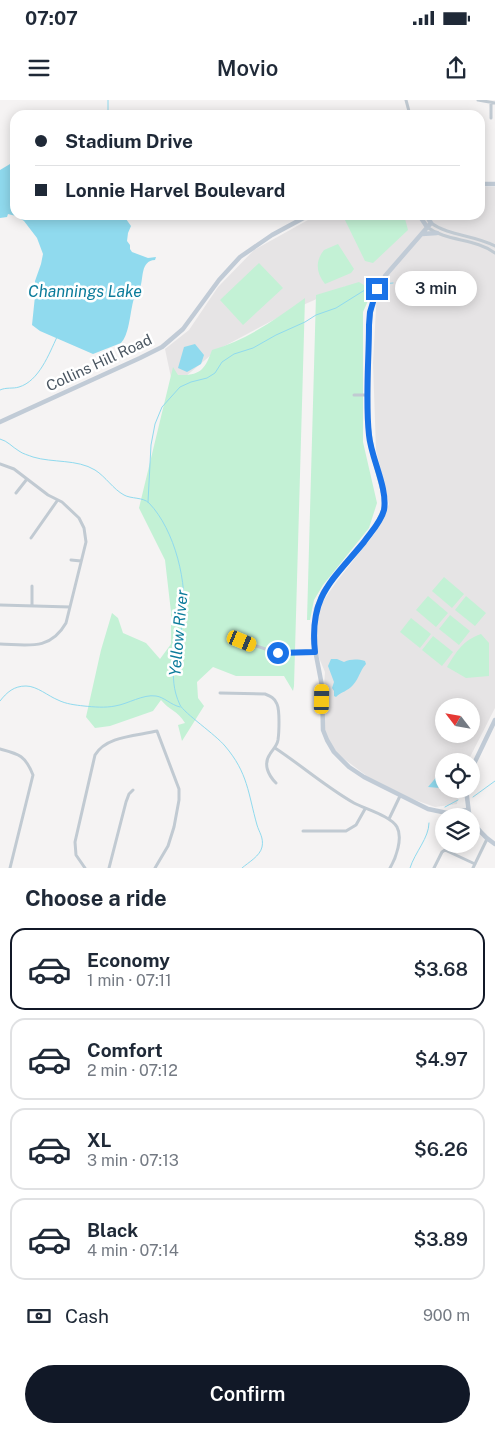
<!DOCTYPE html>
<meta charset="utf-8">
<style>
:root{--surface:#fff;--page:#f6f6f7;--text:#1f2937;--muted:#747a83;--line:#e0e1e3;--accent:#111827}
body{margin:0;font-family:"Public Sans",sans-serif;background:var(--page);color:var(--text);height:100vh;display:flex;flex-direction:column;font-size:19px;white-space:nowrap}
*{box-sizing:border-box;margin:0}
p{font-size:16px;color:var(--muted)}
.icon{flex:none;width:28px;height:28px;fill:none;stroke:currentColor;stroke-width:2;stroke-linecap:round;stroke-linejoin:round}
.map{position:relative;height:768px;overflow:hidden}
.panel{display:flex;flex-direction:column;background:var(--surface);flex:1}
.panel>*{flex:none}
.top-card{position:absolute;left:10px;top:10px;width:475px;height:110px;border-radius:15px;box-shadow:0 2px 12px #0003;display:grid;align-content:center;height:110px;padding:0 25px;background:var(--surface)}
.needle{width:32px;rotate:301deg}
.buttons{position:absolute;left:435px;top:598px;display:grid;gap:10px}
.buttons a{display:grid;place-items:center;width:45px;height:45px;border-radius:50%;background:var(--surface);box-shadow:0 2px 12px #0003;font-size:25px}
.end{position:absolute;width:22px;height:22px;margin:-11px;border:6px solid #1a73e8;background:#fff;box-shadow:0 0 0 2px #fff}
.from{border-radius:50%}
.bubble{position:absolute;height:35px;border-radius:18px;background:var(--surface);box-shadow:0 2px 12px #0003;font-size:16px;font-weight:600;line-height:35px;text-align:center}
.car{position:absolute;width:15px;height:30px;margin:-15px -8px;border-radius:6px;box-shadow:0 0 4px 1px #0007;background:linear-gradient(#f5c518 24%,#345 0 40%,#f5c518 0 76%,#345 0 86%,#f5c518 0)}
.top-card b{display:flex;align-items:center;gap:18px;height:48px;font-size:19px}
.top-card b+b{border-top:1px solid var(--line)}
.top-card i{width:12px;height:12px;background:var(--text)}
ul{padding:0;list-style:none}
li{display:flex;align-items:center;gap:15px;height:82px;margin:0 10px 8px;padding:0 15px;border:2px solid var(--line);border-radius:15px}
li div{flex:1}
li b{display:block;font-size:19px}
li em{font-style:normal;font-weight:600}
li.active{border-color:var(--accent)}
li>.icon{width:45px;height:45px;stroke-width:1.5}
h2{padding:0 25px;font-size:22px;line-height:60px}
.pay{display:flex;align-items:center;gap:12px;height:55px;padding:0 25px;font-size:19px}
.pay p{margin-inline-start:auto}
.cta{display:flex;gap:10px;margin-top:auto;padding:10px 25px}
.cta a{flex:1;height:58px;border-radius:30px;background:var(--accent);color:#fff;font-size:20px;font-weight:600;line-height:58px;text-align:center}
.status{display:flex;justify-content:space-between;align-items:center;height:35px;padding:0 25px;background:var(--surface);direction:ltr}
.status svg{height:14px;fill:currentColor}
header{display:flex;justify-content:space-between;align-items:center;height:65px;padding:0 25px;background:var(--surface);font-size:22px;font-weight:600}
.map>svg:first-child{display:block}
</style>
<div class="status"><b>07:07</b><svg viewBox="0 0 49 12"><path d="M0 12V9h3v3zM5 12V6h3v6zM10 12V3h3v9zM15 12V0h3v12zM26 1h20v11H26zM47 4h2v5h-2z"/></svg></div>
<header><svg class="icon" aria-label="menu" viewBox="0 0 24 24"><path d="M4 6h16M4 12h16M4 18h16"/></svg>Movio<svg class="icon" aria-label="share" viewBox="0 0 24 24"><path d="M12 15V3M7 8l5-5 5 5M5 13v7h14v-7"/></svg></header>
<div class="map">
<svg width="495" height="768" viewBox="0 0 495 768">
<rect width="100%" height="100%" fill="#f5f3f3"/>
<path fill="#e6e4e5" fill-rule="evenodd" d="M480,87H495V608L468,661H444V689H459L457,704L435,707L384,689L331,649L321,625L325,572L314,546L319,507L337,481L375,433L389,404L376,350L373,263L377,191L346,186L294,209L217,250L173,287L165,249L189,230L218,187L254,150L317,115H480ZM444,606H471V634H444Z"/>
<path fill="#c3f1d5" d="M345,115H404L408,130L373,163L365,161L344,118Z
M338,144L354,169L351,173L325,184C316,173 315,161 324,150Z
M259,163L283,188L243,225L220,200Z
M359,182L370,189L371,194L363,212V342L377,403L369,428L323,485L314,500L310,520H307L316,195Z
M305,198L294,586L293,591L284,576H236L213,567L197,582L198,598L204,606L182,641L178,625L185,623C178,611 169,610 161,600L153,611L110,626L95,628L86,617L101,550L112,513L118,518L123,533L146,543L160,559L171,544V512L165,460L139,408L173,267L178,275C201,276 205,269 212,250C247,240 276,219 305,198Z
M444,477L464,494L452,508L432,491Z
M428,496L448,513L436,527L416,510Z
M466,496L486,513L475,526L455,510Z
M450,515L470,531L459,545L439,529Z
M411,518L431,534L420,548L400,532Z
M481,534L489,543V576L466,578L447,567C457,551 462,541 481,534Z
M433,536L453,552L442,566L422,550Z"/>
<path fill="#90daee" d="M15,61V115H128L126,119L131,126L128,133L127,141L130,145V149L132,152L148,158L156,157L155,160C140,161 144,178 140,188C138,193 134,197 133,202C130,214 129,235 121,243L93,254L40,231L32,225L35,196V181L41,164L43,154L37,138L24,121L16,116L8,114L7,117L0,118V70Z
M195,244L204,255L201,264L187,272L178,268L184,247Z
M331,559H337L344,562C351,559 357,559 365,561L366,564C360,570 359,579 353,585C348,591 341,592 336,597L334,596V591L332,588L334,582L328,566Z
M444,668V685L440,688L428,687Z"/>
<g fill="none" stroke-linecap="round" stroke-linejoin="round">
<path stroke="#90daee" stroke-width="1" d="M108,15V0
M382,184L393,183
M0,290C6,287 13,289 19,287C39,281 49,254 57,237
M0,339C8,341 12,347 19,351C23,354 28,355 33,357C53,363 77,359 95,370C106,377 113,389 124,395C131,399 143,397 149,403C175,430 188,484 183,520C178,550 166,575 180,605C184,613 216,635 225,646C248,673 248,693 257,725C259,732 264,738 262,747C260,756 249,762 242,768
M148,402L151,345L155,324L162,307L180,287L191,282L207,278L215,273L222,262L234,254L253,248L276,235L305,222L316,215L336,208L368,188L378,185
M0,601C7,592 14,586 26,586C37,586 48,596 58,600C66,604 75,605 84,606C94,607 105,608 115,606C128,604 143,594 156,596C164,597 171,605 180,607
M473,697L495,681
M445,707L458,700
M410,768C415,752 429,738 429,723"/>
<path stroke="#c1cad2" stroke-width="3" d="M406,0L410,15
M478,0L495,3
M491,3V18
M431,123C449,136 475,135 495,146
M427,127C447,142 475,138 495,153
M354,295H368
M0,364L14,369L48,395L62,402L79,418L84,428L86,442L66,523C50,551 28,545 0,544
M16,393L27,379
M31,438L57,401
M71,460L81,461
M0,505L70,507
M32,505V486
M242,541L277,553L315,552
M220,593L265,594C270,596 275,598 277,604C280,611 279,633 278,640C277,646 273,649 270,654C263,664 268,675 276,683
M275,648C301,665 326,687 354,703C365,709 391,716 397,727C403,738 396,758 390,768
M0,649C19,654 25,655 33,675L10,768
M389,719L400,696
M303,731H346L356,725L365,709
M85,768L76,755L75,742L95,655C106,636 136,636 157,631L179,689V700L174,727L168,746L155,768
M109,768L126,702L129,694L133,690
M434,768L442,752L445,750L475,764
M473,768L487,739"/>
<path stroke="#c1cbd6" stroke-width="4.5" d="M480,84H495
M419,115L427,127
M426,115L431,123L385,176L373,199L369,225L368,324L372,350L384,396V409L375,428L323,492L316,509L313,539L322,586L323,630L327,640L334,652L349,667L364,677L428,709L447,713L468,710
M422,134L437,133
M0,322L140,258L162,247L183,229L219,180L240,157L272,135L309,115
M471,670L495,620
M466,689L469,713
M471,717C477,728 483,737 495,744"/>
</g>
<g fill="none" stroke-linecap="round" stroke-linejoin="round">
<path stroke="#1a73e8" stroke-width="6" d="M278,553L315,552C309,496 331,482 364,442C371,432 381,422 384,410C388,388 371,358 369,335C365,299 369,261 369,225L370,212L377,189"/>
</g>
<g text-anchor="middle" stroke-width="5" stroke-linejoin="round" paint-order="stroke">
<g font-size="15" fill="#4a5661" stroke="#fff">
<text transform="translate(99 263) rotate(-25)" y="5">Collins Hill Road</text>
</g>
<g font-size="16" font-style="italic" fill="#0c7c9b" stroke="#fff">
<text x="85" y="197">Channings Lake</text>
<text transform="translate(178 533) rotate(-85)" y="6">Yellow River</text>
</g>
</g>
</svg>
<div class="buttons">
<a><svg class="needle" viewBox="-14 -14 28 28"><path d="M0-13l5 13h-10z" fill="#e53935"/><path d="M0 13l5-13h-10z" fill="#747a83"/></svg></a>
<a><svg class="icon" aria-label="locate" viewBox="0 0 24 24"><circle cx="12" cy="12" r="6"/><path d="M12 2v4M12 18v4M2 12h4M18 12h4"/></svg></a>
<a><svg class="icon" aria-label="layers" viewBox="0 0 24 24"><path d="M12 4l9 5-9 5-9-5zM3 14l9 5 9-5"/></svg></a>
</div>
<i class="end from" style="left:278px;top:553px"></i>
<i class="end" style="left:377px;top:189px"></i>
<div class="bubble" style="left:395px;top:171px;width:82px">3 min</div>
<i class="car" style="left:242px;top:541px;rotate:112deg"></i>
<i class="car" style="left:322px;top:599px;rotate:1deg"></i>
<div class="top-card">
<b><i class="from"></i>Stadium Drive</b>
<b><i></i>Lonnie Harvel Boulevard</b>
</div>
</div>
<section class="panel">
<h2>Choose a ride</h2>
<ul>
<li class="active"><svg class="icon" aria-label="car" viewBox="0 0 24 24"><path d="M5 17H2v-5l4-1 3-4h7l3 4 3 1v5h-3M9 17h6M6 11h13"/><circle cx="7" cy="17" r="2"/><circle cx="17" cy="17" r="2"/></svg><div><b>Economy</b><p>1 min · 07:11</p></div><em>$3.68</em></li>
<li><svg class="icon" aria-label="car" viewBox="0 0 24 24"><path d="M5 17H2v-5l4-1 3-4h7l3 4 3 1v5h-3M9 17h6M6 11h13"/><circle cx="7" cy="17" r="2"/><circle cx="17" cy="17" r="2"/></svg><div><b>Comfort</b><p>2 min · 07:12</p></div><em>$4.97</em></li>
<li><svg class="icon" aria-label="car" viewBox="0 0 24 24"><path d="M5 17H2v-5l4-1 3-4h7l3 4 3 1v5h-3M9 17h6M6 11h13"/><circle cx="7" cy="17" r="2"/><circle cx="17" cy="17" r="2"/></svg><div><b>XL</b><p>3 min · 07:13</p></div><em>$6.26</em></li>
<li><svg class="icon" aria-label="car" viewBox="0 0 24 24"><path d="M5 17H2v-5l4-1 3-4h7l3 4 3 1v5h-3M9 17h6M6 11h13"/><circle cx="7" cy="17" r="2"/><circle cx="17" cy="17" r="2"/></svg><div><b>Black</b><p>4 min · 07:14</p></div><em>$3.89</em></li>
</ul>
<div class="pay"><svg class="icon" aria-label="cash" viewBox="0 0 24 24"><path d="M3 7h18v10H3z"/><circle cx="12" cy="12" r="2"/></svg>Cash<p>900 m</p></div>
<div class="cta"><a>Confirm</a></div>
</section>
